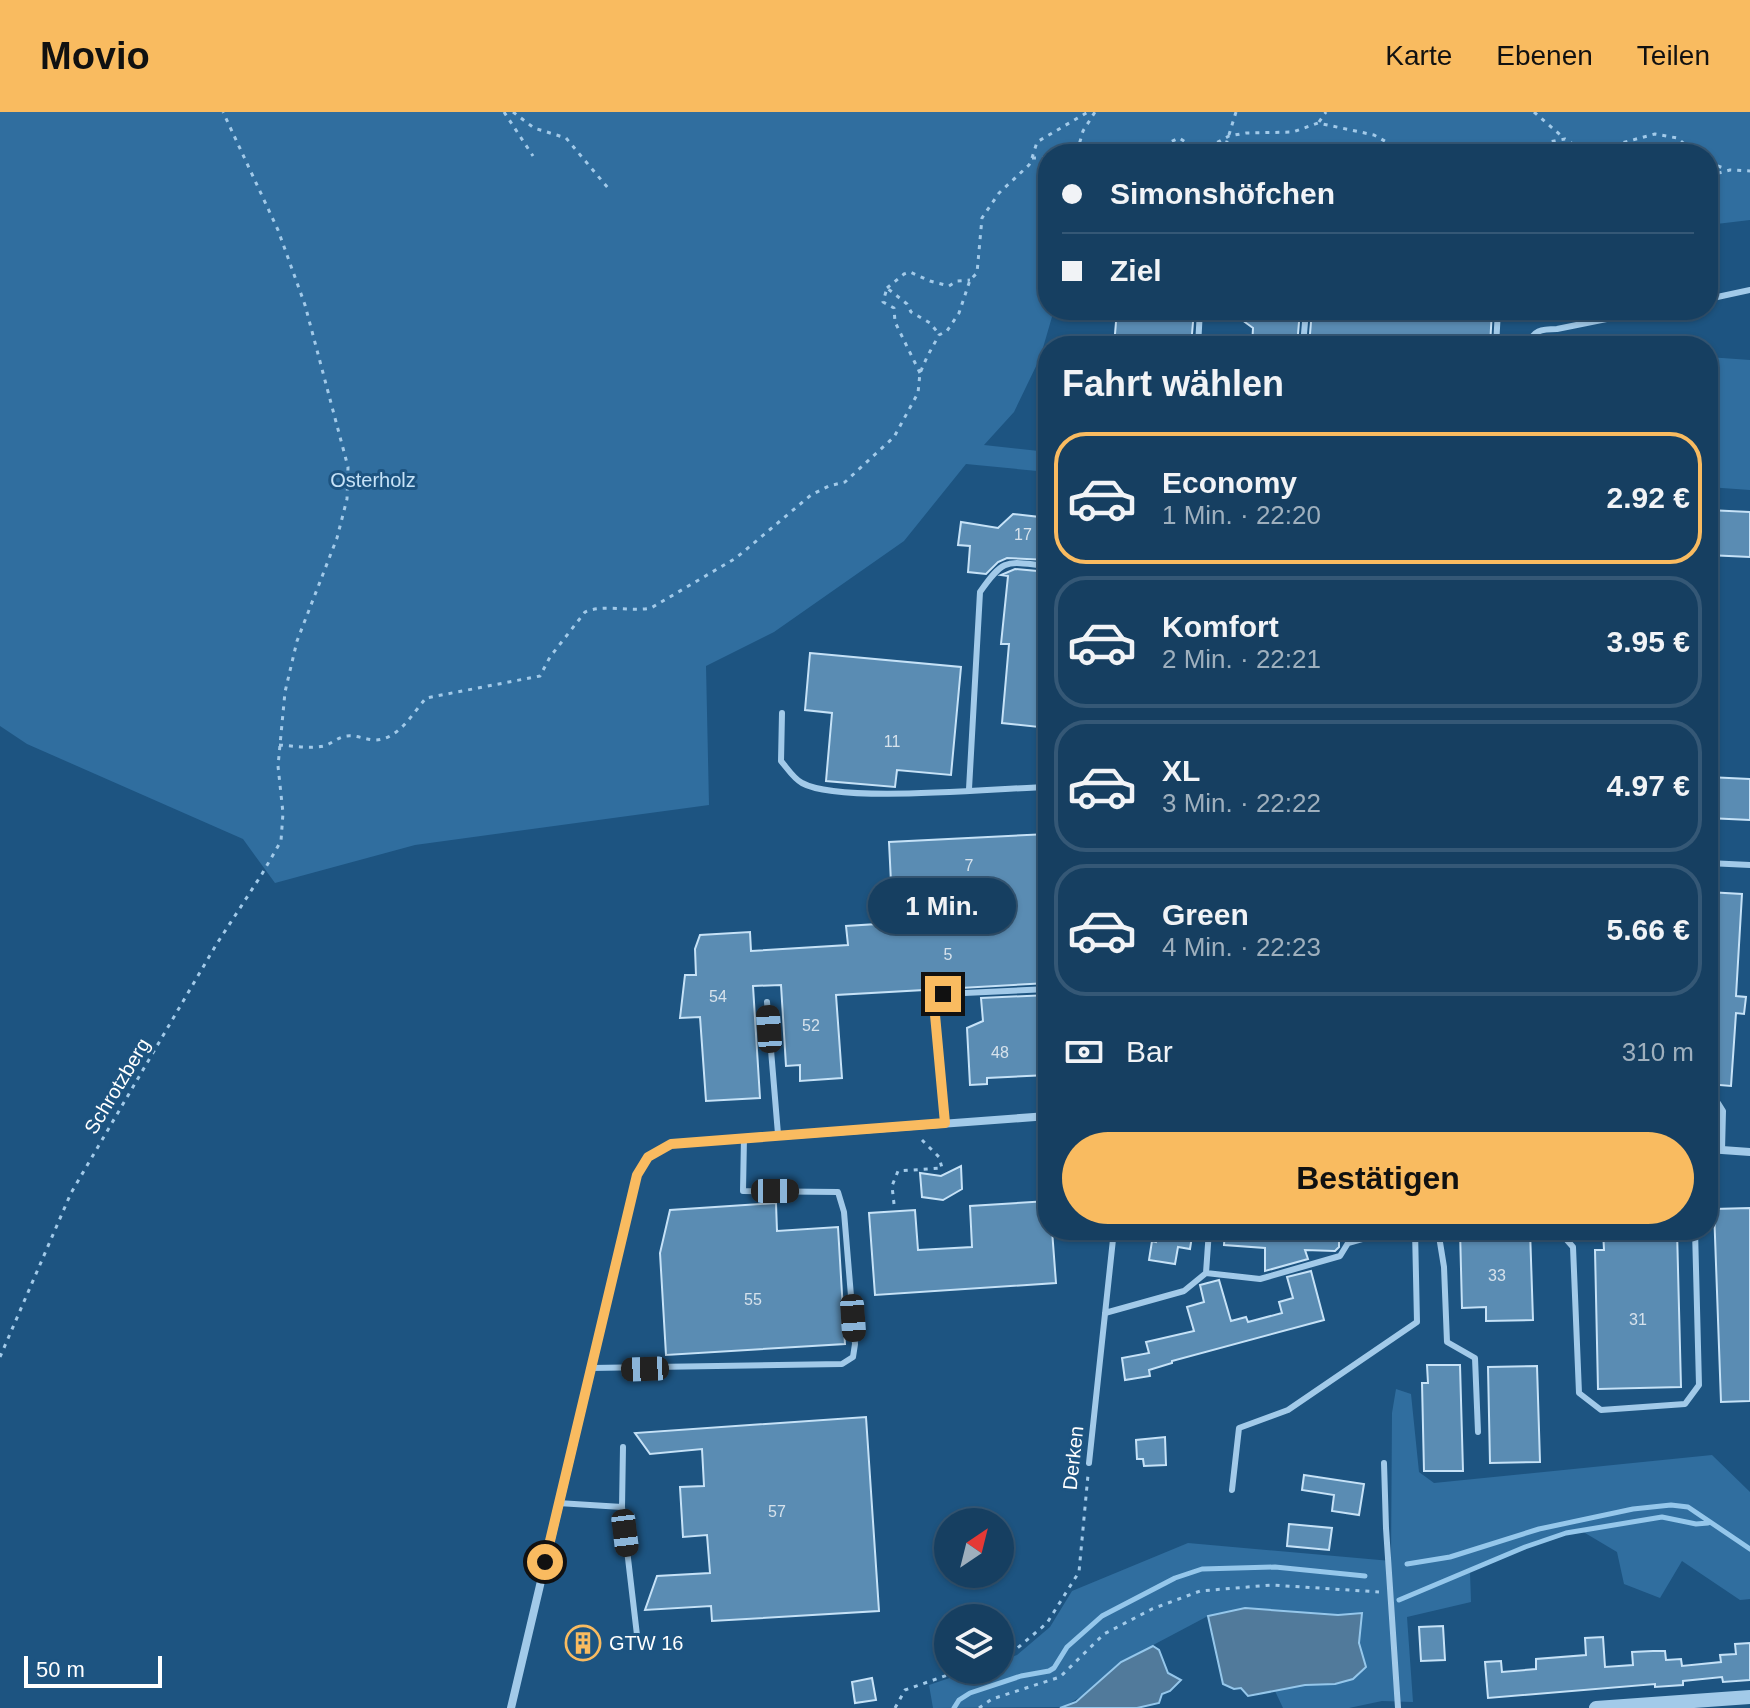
<!DOCTYPE html>
<html lang="de">
<meta charset="utf-8">
<style>
:root{--surface:#163f61;--page:#234a6a;--text:#f1f3f6;--muted:#9eafbd;--line:#355876;--accent:#f9bb60}
body{margin:0;font-family:Helvetica,sans-serif;background:var(--page);color:var(--text);height:100vh;display:flex;flex-direction:column;font-size:30px;white-space:nowrap}
*{box-sizing:border-box;margin:0}
p{font-size:26px;color:var(--muted)}
.icon{flex:none;width:44px;height:44px;fill:none;stroke:currentColor;stroke-width:2;stroke-linecap:round;stroke-linejoin:round}
.map{position:relative;flex:1;overflow:hidden}
.details{position:absolute;left:1038px;top:224px;width:680px;height:904px;display:flex;flex-direction:column;background:var(--surface);border-radius:32px;box-shadow:0 2px 6px #0004,0 0 0 2px var(--line)}
.details>*{flex:none}
.top-card{position:absolute;left:1038px;top:32px;width:680px;height:176px;border-radius:32px;box-shadow:0 2px 6px #0004,0 0 0 2px var(--line);display:grid;align-content:center;height:176px;padding:0 24px;background:var(--surface)}
.needle{width:52px;rotate:35deg}
.fabs{position:absolute;left:934px;top:1396px;display:grid;gap:16px}
.fabs a{display:grid;place-items:center;width:80px;height:80px;border-radius:50%;background:var(--surface);box-shadow:0 2px 6px #0004,0 0 0 2px var(--line);font-size:40px}
.scale{position:absolute;left:24px;bottom:20px;width:138px;box-sizing:border-box;padding-left:8px;border:4px solid #fff;border-top:0;font-size:22px;line-height:28px;white-space:nowrap;color:#fff;-webkit-text-stroke:6px #1d5481;paint-order:stroke}
.end{position:absolute;width:36px;height:36px;margin:-18px;border:10px solid #f9bb60;background:#111;box-shadow:0 0 0 4px #111}
.from{border-radius:50%}
.bubble{position:absolute;height:56px;border-radius:28px;background:var(--surface);box-shadow:0 2px 6px #0004,0 0 0 2px var(--line);font-size:26px;font-weight:600;line-height:56px;text-align:center}
.car{position:absolute;width:24px;height:48px;margin:-24px -12px;border-radius:10px;box-shadow:0 0 6px 2px #0007;background:linear-gradient(#222 24%,#8ab4d8 0 40%,#222 0 76%,#8ab4d8 0 86%,#222 0)}
.top-card b{display:flex;align-items:center;gap:28px;height:76px;font-size:30px}
.top-card b+b{border-top:2px solid var(--line)}
.top-card i{width:20px;height:20px;background:var(--text)}
ul{padding:0;list-style:none}
li{display:flex;align-items:center;gap:24px;height:132px;margin:0 16px 12px;padding:0 8px;border:4px solid var(--line);border-radius:32px}
li div{flex:1}
li b{display:block;font-size:30px}
li em{font-style:normal;font-weight:600}
li.current{border-color:var(--accent)}
li>.icon{width:72px;height:72px;stroke-width:1.5}
h2{padding:0 24px;font-size:36px;line-height:96px}
.pay{display:flex;align-items:center;gap:20px;height:88px;padding:0 24px;font-size:30px}
.pay p{margin-inline-start:auto}
.cta{display:flex;gap:16px;margin-top:auto;padding:16px 24px}
.cta a{flex:1;height:92px;border-radius:48px;background:var(--accent);color:#111;font-size:32px;font-weight:600;line-height:92px;text-align:center}
header{display:flex;align-items:center;gap:48px;box-sizing:border-box;height:112px;padding:0 40px;background:var(--accent);color:#111}
header strong{font-size:38px}
nav{display:flex;gap:44px;margin-inline-start:auto;font-size:28px}
.map>svg:first-child{display:block}
</style>
<header>
<strong>Movio</strong>
<nav><a>Karte</a><a>Ebenen</a><a>Teilen</a></nav>
</header>
<div class="map">
<svg width="1750" height="1596" viewBox="0 0 1750 1596">
<rect width="100%" height="100%" fill="#1d5481"/>
<path fill="#306e9f" d="M0,0H1750V108L1708,113V42H1048V198H1054L1040,246L1014,300L984,333L1048,340V360L966,352L904,429L774,520L706,554L709,693L415,733L275,771L243,727L27,632L0,614Z
M1708,245L1750,248V378L1708,375Z
M1396,1277L1411,1282L1419,1360L1434,1371L1712,1343L1750,1380V1487L1740,1488L1682,1449L1660,1486L1624,1472L1617,1440L1580,1418L1538,1428L1470,1460L1471,1490L1407,1505L1413,1590L1382,1589L1349,1596H1283L1275,1579L1305,1573L1335,1572L1359,1531L1362,1501L1338,1503L1245,1496L1208,1504L1121,1550L1089,1580L1063,1595L933,1596L929,1573L973,1558H1000V1549L1017,1543L1050,1515L1072,1479L1188,1431L1391,1449L1392,1301Z"/>
<path fill="#517a9b" stroke="#95c7eb" stroke-width="2" d="M1245,1496L1338,1503L1362,1501L1359,1531L1366,1555L1353,1567L1335,1572L1305,1573L1248,1584L1241,1576L1234,1577L1223,1572L1208,1504Z
M1153,1534L1159,1538L1168,1561L1181,1568L1170,1579L1162,1582L1159,1591L1137,1596H1060L1076,1590L1121,1550Z"/>
<g fill="none" stroke-linecap="round" stroke-linejoin="round">
<path stroke="#95c7eb" stroke-width="5" d="M1407,1452L1450,1445L1539,1417L1633,1397L1671,1393L1688,1395L1750,1437
M1399,1488L1525,1435L1566,1421L1662,1405L1696,1412L1708,1411
M954,1596L959,1588L970,1581L1021,1564L1049,1559L1054,1556L1067,1535L1102,1504L1175,1466L1202,1457L1275,1455L1365,1464"/>
</g>
<path fill="#5a8cb3" stroke="#c6e2f7" stroke-width="2" d="M1117,198H1194L1191,234H1114Z
M1255,198H1300L1297,234H1252L1253,216L1242,208L1255,201Z
M1312,198H1492L1490,234H1309Z
M1708,398L1750,400V445L1708,443Z
M1013,402L1048,406V448L1007,446L998,450L986,462L968,460L970,434L958,433L961,410L998,416Z
M1015,457L1048,460V616L1002,611L1009,532H1001L1008,464L1001,463Z
M810,541L961,555L951,663L897,658L895,675L826,669L832,601L805,598Z
M1708,665L1750,667V708L1708,706Z
M1048,722V871L836,883L842,966L800,969V953L786,954L781,873L753,874L760,986L706,989L700,905L680,906L685,863H696L695,837L700,823L750,820L751,839L848,833L846,814L893,811L889,730Z
M1708,780L1742,782L1736,884L1746,885L1744,902L1736,901L1731,974L1708,972Z
M1048,883V963L987,966V972L970,973L967,916L983,909L981,886Z
M961,1054L962,1077L943,1088L922,1085L920,1061L941,1064Z
M1048,1089V1118H1052L1056,1171L875,1183L869,1101L915,1098L918,1138L972,1135L970,1094Z
M776,1091L777,1119L838,1115L845,1232L666,1243L660,1141L670,1098Z
M1750,1096V1289L1721,1290L1714,1097Z
M1158,1118H1193L1190,1137L1178,1135L1175,1152L1149,1148L1152,1129L1156,1130Z
M1225,1118H1339V1135L1335,1139L1305,1138L1308,1147L1265,1159V1136L1224,1133Z
M1460,1118H1530L1533,1208L1486,1209V1195L1462,1196Z
M1603,1118H1677L1681,1275L1598,1277L1595,1138H1604Z
M1311,1159L1324,1208L1172,1249V1251L1149,1258L1150,1264L1125,1268L1122,1246L1149,1241L1146,1230L1194,1219L1187,1195L1204,1190L1200,1173L1219,1168L1231,1209L1246,1205L1248,1210L1282,1201L1279,1190L1293,1186L1287,1165Z
M1427,1253H1460L1463,1359H1424L1422,1271H1428Z
M1537,1254L1540,1350L1490,1351L1488,1255Z
M866,1305L879,1499L712,1509L711,1494L645,1498L657,1464L710,1461L707,1423L683,1425L680,1375L704,1374L702,1337L650,1342L635,1321Z
M1165,1325L1166,1353L1144,1354L1143,1347H1137L1136,1328Z
M1304,1363L1364,1372L1359,1403L1332,1399L1334,1383L1302,1378Z
M1289,1412L1332,1416L1329,1438L1287,1434Z
M1443,1514L1445,1548L1421,1549L1419,1515Z
M1603,1525L1605,1555L1633,1553L1632,1540L1653,1539H1665L1666,1548L1681,1547L1682,1554L1721,1550L1720,1543L1736,1542L1735,1532L1750,1531V1568L1723,1570L1722,1565L1683,1569V1573L1655,1575V1572L1488,1586L1485,1550L1501,1549L1502,1560L1536,1557V1547L1586,1543L1585,1526Z
M872,1566L876,1588L855,1591L852,1570Z"/>
<g fill="none" stroke-linecap="round" stroke-linejoin="round">
<path stroke="#a2cae9" stroke-width="3" stroke-dasharray="4 6" stroke-linecap="butt" d="M504,0L533,44
M513,0L534,16L566,26L608,76
M1534,0L1565,27
M1319,10L1326,0
M1585,38L1601,32L1614,33L1655,22L1677,26L1697,42
M1077,40L1083,19L1095,0
M1074,42L1089,38L1120,40L1160,35L1179,26L1192,34L1207,36L1229,24L1246,21L1293,20L1318,11L1374,23L1390,32L1423,34L1445,42
M1223,42L1236,0
M1537,42L1548,30L1565,27L1589,42
M1032,46L1037,30L1088,0
M1708,51L1727,57
M1708,64L1730,58L1750,59
M887,176L904,162L910,160L930,169L949,174L957,169L970,168
M920,261L895,210L894,196L883,190L887,176L907,192L911,200L930,211L939,222
M279,633C294,634 310,637 324,634C333,631 338,625 347,624C356,623 364,627 373,628C398,629 412,602 426,586L540,564L550,545L585,500C601,492 631,500 651,496L736,446L811,383L829,374L845,370L894,325L918,281L920,261L927,245L939,223L947,219L959,201L970,168L977,161L982,106L999,81L1029,53L1032,46H1048
M894,1092L892,1074L898,1059L942,1056L939,1045L922,1028
M0,1245L71,1081L216,833L262,762L281,729L283,701L278,654L285,580L297,529L337,426L347,387L348,355L305,193L278,118L223,0
M1000,1544L1014,1539L1047,1511L1079,1460L1088,1363
M895,1596L905,1578L962,1558
M979,1596L992,1587L1060,1565L1104,1522L1152,1497L1200,1479L1272,1473L1379,1480"/>
<path stroke="#a2cae9" stroke-width="6" d="M1708,187L1750,178
M1198,234L1200,198
M1303,234L1306,198
M1496,234L1498,198
M1528,234C1532,218 1542,217 1557,217L1651,198
M1047,375H1048
M782,601L781,649C787,656 794,667 802,671C840,692 998,676 1048,675
M969,677L980,480C1005,444 1007,450 1048,454
M1708,751L1750,753
M767,890L778,1022
M1708,990L1718,991L1723,999L1722,1038
M945,1011L934,892L943,882L1048,877
M1438,1118L1444,1155L1447,1230L1475,1246L1478,1320
M1558,1118L1573,1135L1579,1281L1601,1298L1685,1292L1699,1273L1695,1118
M1206,1161L1260,1167L1340,1144L1348,1131L1394,1118
M1105,1201L1184,1179L1206,1161L1209,1118
M591,1256L842,1252L853,1245L855,1232L844,1100L838,1080L743,1079L744,1025
M1089,1351L1114,1118
M1384,1351L1386,1416L1398,1596
M1232,1378L1239,1316L1288,1298L1417,1210L1415,1118
M558,1391L622,1395L637,1523
M622,1395L623,1335"/>
<path stroke="#a2cae9" stroke-width="8" d="M1708,1037L1750,1040
M511,1596L637,1063L648,1045L671,1032L1048,1004"/>
<path stroke="#a2cae9" stroke-width="14" d="M1596,1596L1750,1585"/>
</g>
<g fill="none" stroke-linecap="round" stroke-linejoin="round">
<path stroke="#f9bb60" stroke-width="10" d="M545,1450L637,1063L648,1045L671,1032L945,1011L934,892L943,882"/>
</g>
<defs>
<g id="building-ring" transform="scale(1.8)"><circle r="9.5" fill="#1d5481" stroke="#f9bb60" stroke-width="1.5"/><path d="M-4-6H4V6H1V3H-1V6H-4ZM-2.5-4.3h1.7v1.8h-1.7ZM.8-4.3h1.7v1.8H.8ZM-2.5-1h1.7V.8h-1.7ZM.8-1h1.7V.8H.8Z" fill="#f9bb60"/></g>
</defs>
<g fill-rule="evenodd">
<use href="#building-ring" x="583" y="1531"/>
</g>
<g text-anchor="middle" stroke-width="6" stroke-linejoin="round" paint-order="stroke">
<g font-size="16" fill="#d6e2ec">
<text x="1023" y="428">17</text>
<text x="892" y="635">11</text>
<text x="969" y="759">7</text>
<text x="948" y="848">5</text>
<text x="718" y="890">54</text>
<text x="811" y="919">52</text>
<text x="1000" y="946">48</text>
<text x="1497" y="1169">33</text>
<text x="753" y="1193">55</text>
<text x="1638" y="1213">31</text>
<text x="777" y="1405">57</text>
</g>
<g font-size="20" fill="#c6e2f7" stroke="#1d5481">
<text x="373" y="375">Osterholz</text>
</g>
<g font-size="20" fill="#fff" stroke="#1d5481">
<text transform="translate(117 974) rotate(-59)" y="7">Schrotzberg</text>
<text transform="translate(1073 1346) rotate(-84)" y="7">Derken</text>
</g>
<g font-size="20" fill="#fff" stroke="#1d5481" text-anchor="start">
<text x="609" y="1538">GTW 16</text>
</g>
</g>
</svg>
<div class="fabs">
<a><svg class="needle" viewBox="-14 -14 28 28"><path d="M0-13l5 13h-10z" fill="#e53935"/><path d="M0 13l5-13h-10z" fill="#9eafbd"/></svg></a>
<a><svg class="icon" aria-label="layers" viewBox="0 0 24 24"><path d="M12 4l9 5-9 5-9-5zM3 14l9 5 9-5"/></svg></a>
</div>
<div class="scale">50 m</div>
<i class="end from" style="left:545px;top:1450px"></i>
<i class="end" style="left:943px;top:882px"></i>
<div class="bubble" style="left:868px;top:766px;width:148px">1 Min.</div>
<i class="car" style="left:769px;top:917px;rotate:356deg"></i>
<i class="car" style="left:775px;top:1079px;rotate:90deg"></i>
<i class="car" style="left:853px;top:1206px;rotate:176deg"></i>
<i class="car" style="left:645px;top:1257px;rotate:268deg"></i>
<i class="car" style="left:625px;top:1421px;rotate:173deg"></i>
<div class="top-card">
<b><i class="from"></i>Simonshöfchen</b>
<b><i></i>Ziel</b>
</div>
<section class="details">
<h2>Fahrt wählen</h2>
<ul>
<li class="current"><svg class="icon" aria-label="car" viewBox="0 0 24 24"><path d="M5 17H2v-5l4-1 3-4h7l3 4 3 1v5h-3M9 17h6M6 11h13"/><circle cx="7" cy="17" r="2"/><circle cx="17" cy="17" r="2"/></svg><div><b>Economy</b><p>1 Min. · 22:20</p></div><em>2.92 €</em></li>
<li><svg class="icon" aria-label="car" viewBox="0 0 24 24"><path d="M5 17H2v-5l4-1 3-4h7l3 4 3 1v5h-3M9 17h6M6 11h13"/><circle cx="7" cy="17" r="2"/><circle cx="17" cy="17" r="2"/></svg><div><b>Komfort</b><p>2 Min. · 22:21</p></div><em>3.95 €</em></li>
<li><svg class="icon" aria-label="car" viewBox="0 0 24 24"><path d="M5 17H2v-5l4-1 3-4h7l3 4 3 1v5h-3M9 17h6M6 11h13"/><circle cx="7" cy="17" r="2"/><circle cx="17" cy="17" r="2"/></svg><div><b>XL</b><p>3 Min. · 22:22</p></div><em>4.97 €</em></li>
<li><svg class="icon" aria-label="car" viewBox="0 0 24 24"><path d="M5 17H2v-5l4-1 3-4h7l3 4 3 1v5h-3M9 17h6M6 11h13"/><circle cx="7" cy="17" r="2"/><circle cx="17" cy="17" r="2"/></svg><div><b>Green</b><p>4 Min. · 22:23</p></div><em>5.66 €</em></li>
</ul>
<div class="pay"><svg class="icon" aria-label="cash" viewBox="0 0 24 24"><path d="M3 7h18v10H3z"/><circle cx="12" cy="12" r="2"/></svg>Bar<p>310 m</p></div>
<div class="cta"><a>Bestätigen</a></div>
</section>
</div>
